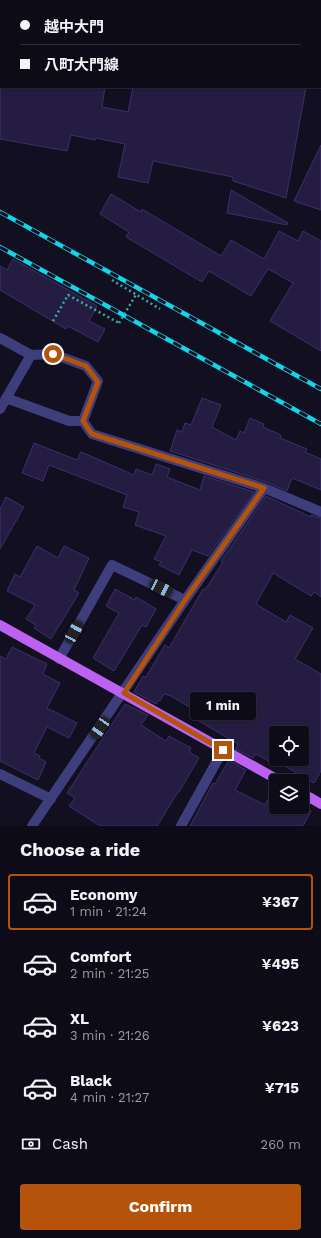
<!DOCTYPE html>
<meta charset="utf-8">
<style>
:root{--surface:#0e0b19;--page:#1c1926;--text:#f1f3f6;--muted:#9b9ba2;--line:#2e2b38;--accent:#b45309}
body{margin:0;font-family:"Work Sans","Noto Sans JP",sans-serif;background:var(--page);color:var(--text);height:100vh;display:flex;flex-direction:column;font-size:15px;white-space:nowrap}
*{box-sizing:border-box;margin:0}
p{font-size:13px;color:var(--muted)}
.icon{flex:none;width:22px;height:22px;fill:none;stroke:currentColor;stroke-width:2;stroke-linecap:round;stroke-linejoin:round}
.map{position:relative;height:826px;overflow:hidden}
.sheet{display:flex;flex-direction:column;background:var(--surface);flex:1}
.sheet>*{flex:none}
.banner{position:absolute;left:0px;top:0px;width:321px;height:88px;box-shadow:0 1px 3px #0004,0 0 0 1px var(--line);display:grid;align-content:center;height:88px;padding:0 20px;background:var(--surface)}
.controls{position:absolute;left:269px;top:726px;display:grid;gap:8px}
.controls a{display:grid;place-items:center;width:40px;height:40px;border-radius:4px;background:var(--surface);box-shadow:0 1px 3px #0004,0 0 0 1px var(--line);font-size:20px}
.end{position:absolute;width:18px;height:18px;margin:-9px;border:5px solid #b45309;background:#fff;box-shadow:0 0 0 2px #fff}
.from{border-radius:50%}
.bubble{position:absolute;height:28px;border-radius:4px;background:var(--surface);box-shadow:0 1px 3px #0004,0 0 0 1px var(--line);font-size:13px;font-weight:700;line-height:28px;text-align:center}
.car{position:absolute;width:12px;height:24px;margin:-12px -6px;border-radius:5px;box-shadow:0 0 3px 1px #0007;background:linear-gradient(#222 24%,#8ab4d8 0 40%,#222 0 76%,#8ab4d8 0 86%,#222 0)}
.banner b{display:flex;align-items:center;gap:14px;height:38px;font-size:15px}
.banner b+b{border-top:1px solid var(--line)}
.banner i{width:10px;height:10px;background:var(--text)}
ul{padding:0;list-style:none}
li{display:flex;align-items:center;gap:12px;height:56px;margin:0 8px 6px;padding:0 12px;border:2px solid transparent;border-radius:4px}
li div{flex:1}
li b{display:block;font-size:15px}
li em{font-style:normal;font-weight:700}
li.active{border-color:var(--accent)}
li>.icon{width:36px;height:36px;stroke-width:1.5}
h2{padding:0 20px;font-size:18px;line-height:48px}
.pay{display:flex;align-items:center;gap:10px;height:44px;padding:0 20px;font-size:15px}
.pay p{margin-inline-start:auto}
.primary-button{display:flex;gap:8px;margin-top:auto;padding:8px 20px}
.primary-button a{flex:1;height:46px;border-radius:4px;background:var(--accent);color:#fff;font-size:16px;font-weight:700;line-height:46px;text-align:center}
.map>svg:first-child{display:block}
</style>
<div class="map">
<svg width="321" height="826" viewBox="0 0 321 826">
<rect width="100%" height="100%" fill="#120f21"/>
<path fill="#241d41" stroke="#3b306b" fill-rule="evenodd" d="M0,87H105L102,107L128,112L133,87H306L286,198L233,181V177L153,161L148,183L118,177L125,144L96,138L95,140L71,135L67,151L0,139Z
M321,145V210L294,201Z
M231,190L288,223L287,225L227,213Z
M111,194L141,212L142,209L221,256L231,240L264,259L279,231L298,241L303,231L321,241V351L270,321L293,283L268,269L251,296L209,271L202,282L126,237L129,232L100,214Z
M13,259L97,306L89,321L105,329L98,342L68,326L66,329L0,290V266L7,270Z
M202,398L221,405L212,427L236,440L240,431L244,433L250,418L264,424L263,427L281,435L280,438L307,449L305,452L321,459V490L292,478L287,491L266,482L170,451L177,430L182,432L185,423L191,425Z
M34,443L77,460L81,452L134,475L136,469L152,475L156,464L170,469L167,477L200,490L204,476L254,492L208,556L192,550L179,575L159,565L161,562L154,559L166,536L135,525L139,512L123,507L127,495L49,465L43,481L22,473Z
M266,496L311,517V515L321,518V597L314,592L311,596L273,573L256,604L286,622L290,615L313,628L295,659L321,674V771L314,783L276,761V765L256,754L253,758L235,749L238,744L194,718L198,712L171,696L164,694L160,701L159,700L156,704L134,692L143,676L146,677L165,645L169,648L203,589L205,590L223,562L221,561ZM276,733H302V759H276Z
M6,497L24,507L0,549V509Z
M37,546L58,558L64,546L89,558L74,590L79,593L51,639L34,628L36,625L26,619L35,605L7,591L15,574L20,577Z
M115,589L135,600L136,597L156,609L146,627L142,625L114,671L93,658L119,613L106,606Z
M12,647L47,664L43,674L60,683L47,708L77,723L69,738L47,727L34,753L40,756L39,758L46,762L38,780L0,761V656L6,659Z
M125,704L148,715L141,725L166,741L169,736L191,748L189,752L199,758L179,792H178L157,826H100L69,806L75,798L67,793Z
M229,760L246,770L235,790L265,805L275,786L276,807H303L311,811L303,826H190L213,783L215,784Z"/>
<g fill="none" stroke-linecap="round" stroke-linejoin="round">
<path stroke="#38aba3" stroke-width="2.5" stroke-dasharray="2 3" stroke-linecap="butt" d="M112,280L160,309
M53,321L68,295L119,323"/>
<path stroke="#3f3e7d" stroke-width="10" d="M0,338L31,355L53,354L86,366L98,381L83,421
M6,398L69,421H83L92,434L264,488L321,512
M0,409L31,355
M59,659L112,565L185,600
M0,774L51,799
M32,826L185,600L264,488
M181,826L223,750"/>
<path stroke="#bb62f3" stroke-width="10" d="M0,625L280,781
M302,793L321,804"/>
<g stroke="#12d5e9" stroke-width="4.5">
<path id="rail" d="M0,212L321,389
M0,247L321,424"/>
</g>
<use href="#rail" stroke="#120f21" stroke-width="3" stroke-dasharray="9" stroke-linecap="butt"/>
<path stroke="#38aba3" stroke-width="2.5" stroke-dasharray="2 3" stroke-linecap="butt" d="M119,323L137,293"/>
</g>
<g fill="none" stroke-linecap="round" stroke-linejoin="round">
<path stroke="#b45309" stroke-width="5" d="M53,354L86,366L98,382L83,421L92,434L264,488L185,600L124,693L223,750"/>
</g>
</svg>
<div class="controls">
<a><svg class="icon" aria-label="locate" viewBox="0 0 24 24"><circle cx="12" cy="12" r="6"/><path d="M12 2v4M12 18v4M2 12h4M18 12h4"/></svg></a>
<a><svg class="icon" aria-label="layers" viewBox="0 0 24 24"><path d="M12 4l9 5-9 5-9-5zM3 14l9 5 9-5"/></svg></a>
</div>
<i class="end from" style="left:53px;top:354px"></i>
<i class="end" style="left:223px;top:750px"></i>
<div class="bubble" style="left:190px;top:692px;width:66px">1 min</div>
<i class="car" style="left:161px;top:588px;rotate:117deg"></i>
<i class="car" style="left:74px;top:632px;rotate:29deg"></i>
<i class="car" style="left:100px;top:728px;rotate:214deg"></i>
<div class="banner">
<b><i class="from"></i>越中大門</b>
<b><i></i>八町大門線</b>
</div>
</div>
<section class="sheet">
<h2>Choose a ride</h2>
<ul>
<li class="active"><svg class="icon" aria-label="car" viewBox="0 0 24 24"><path d="M5 17H2v-5l4-1 3-4h7l3 4 3 1v5h-3M9 17h6M6 11h13"/><circle cx="7" cy="17" r="2"/><circle cx="17" cy="17" r="2"/></svg><div><b>Economy</b><p>1 min · 21:24</p></div><em>¥367</em></li>
<li><svg class="icon" aria-label="car" viewBox="0 0 24 24"><path d="M5 17H2v-5l4-1 3-4h7l3 4 3 1v5h-3M9 17h6M6 11h13"/><circle cx="7" cy="17" r="2"/><circle cx="17" cy="17" r="2"/></svg><div><b>Comfort</b><p>2 min · 21:25</p></div><em>¥495</em></li>
<li><svg class="icon" aria-label="car" viewBox="0 0 24 24"><path d="M5 17H2v-5l4-1 3-4h7l3 4 3 1v5h-3M9 17h6M6 11h13"/><circle cx="7" cy="17" r="2"/><circle cx="17" cy="17" r="2"/></svg><div><b>XL</b><p>3 min · 21:26</p></div><em>¥623</em></li>
<li><svg class="icon" aria-label="car" viewBox="0 0 24 24"><path d="M5 17H2v-5l4-1 3-4h7l3 4 3 1v5h-3M9 17h6M6 11h13"/><circle cx="7" cy="17" r="2"/><circle cx="17" cy="17" r="2"/></svg><div><b>Black</b><p>4 min · 21:27</p></div><em>¥715</em></li>
</ul>
<div class="pay"><svg class="icon" aria-label="cash" viewBox="0 0 24 24"><path d="M3 7h18v10H3z"/><circle cx="12" cy="12" r="2"/></svg>Cash<p>260 m</p></div>
<div class="primary-button"><a>Confirm</a></div>
</section>
